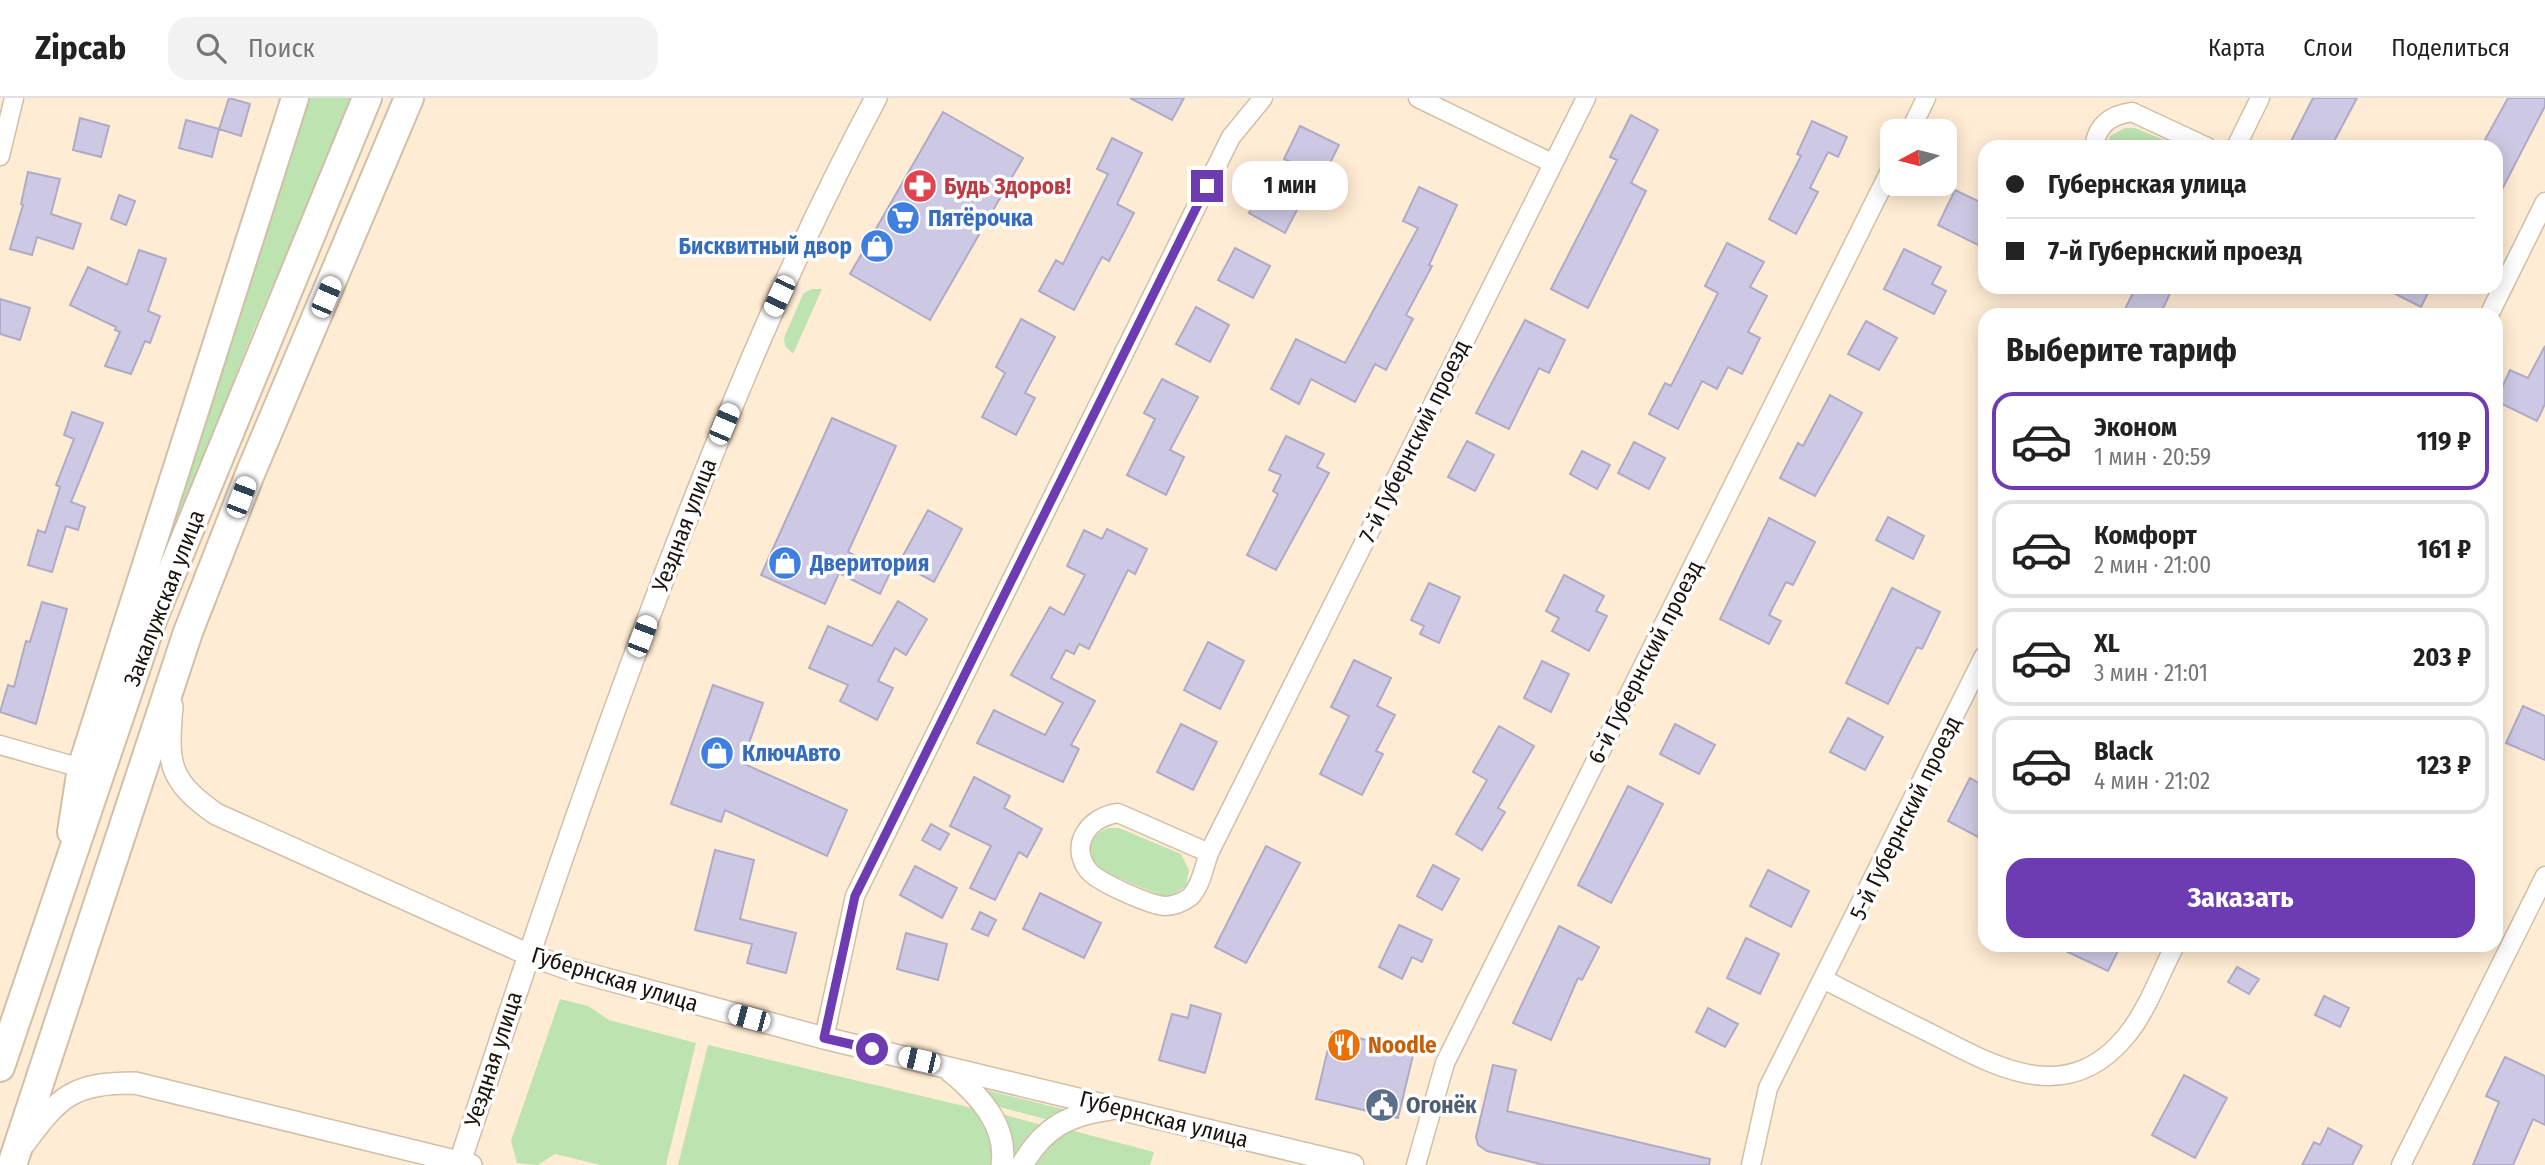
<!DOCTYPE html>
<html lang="ru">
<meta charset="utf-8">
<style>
:root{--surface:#fff;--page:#f2f2f2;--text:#222;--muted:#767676;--line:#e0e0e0;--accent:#6d3bb2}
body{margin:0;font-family:"Fira Sans Condensed",sans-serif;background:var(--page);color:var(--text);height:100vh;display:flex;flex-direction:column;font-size:26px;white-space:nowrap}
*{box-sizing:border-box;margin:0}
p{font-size:23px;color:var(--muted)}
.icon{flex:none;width:38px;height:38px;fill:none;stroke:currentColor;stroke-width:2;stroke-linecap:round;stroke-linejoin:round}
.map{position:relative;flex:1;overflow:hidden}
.drawer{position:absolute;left:1978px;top:210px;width:525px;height:644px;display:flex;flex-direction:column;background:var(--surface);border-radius:21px;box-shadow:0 4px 18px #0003}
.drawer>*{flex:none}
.guide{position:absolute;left:1978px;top:42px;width:525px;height:154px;border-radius:21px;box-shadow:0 4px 18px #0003;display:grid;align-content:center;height:154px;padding:0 28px;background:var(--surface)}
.needle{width:46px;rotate:263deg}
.tools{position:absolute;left:1880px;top:21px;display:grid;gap:14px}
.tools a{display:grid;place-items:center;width:77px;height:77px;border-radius:14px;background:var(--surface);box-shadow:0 4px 18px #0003;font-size:35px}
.end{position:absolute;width:32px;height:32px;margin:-16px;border:9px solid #6d3bb2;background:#fff;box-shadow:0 0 0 4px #fff}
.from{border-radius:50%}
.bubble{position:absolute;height:49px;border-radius:21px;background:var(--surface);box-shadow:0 4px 18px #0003;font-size:23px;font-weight:700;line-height:49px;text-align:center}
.car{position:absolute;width:21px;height:42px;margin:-21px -10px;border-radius:9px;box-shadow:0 0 5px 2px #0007;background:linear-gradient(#fff 24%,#345 0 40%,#fff 0 76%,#345 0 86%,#fff 0)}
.guide b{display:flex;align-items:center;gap:24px;height:66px;font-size:26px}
.guide b+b{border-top:2px solid var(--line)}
.guide i{width:18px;height:18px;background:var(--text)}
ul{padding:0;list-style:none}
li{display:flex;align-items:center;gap:21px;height:98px;margin:0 14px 10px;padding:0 14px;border:4px solid var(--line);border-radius:21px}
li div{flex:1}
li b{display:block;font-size:26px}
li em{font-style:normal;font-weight:700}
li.current{border-color:var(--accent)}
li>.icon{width:63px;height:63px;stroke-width:1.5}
h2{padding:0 28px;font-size:32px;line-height:84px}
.action{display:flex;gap:14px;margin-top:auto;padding:14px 28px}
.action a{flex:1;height:80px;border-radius:21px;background:var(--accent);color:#fff;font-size:28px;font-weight:700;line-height:80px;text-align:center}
header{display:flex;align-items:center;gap:42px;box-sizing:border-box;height:98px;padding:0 35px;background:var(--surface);border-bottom:2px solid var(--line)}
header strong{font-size:33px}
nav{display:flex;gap:38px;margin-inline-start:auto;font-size:24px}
.search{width:490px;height:63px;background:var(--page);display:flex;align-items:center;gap:18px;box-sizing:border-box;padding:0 24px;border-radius:21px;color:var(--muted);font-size:26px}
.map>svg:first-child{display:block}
</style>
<header>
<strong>Zipcab</strong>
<div class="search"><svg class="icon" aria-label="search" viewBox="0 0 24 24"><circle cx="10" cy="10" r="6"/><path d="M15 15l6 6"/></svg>Поиск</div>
<nav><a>Карта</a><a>Слои</a><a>Поделиться</a></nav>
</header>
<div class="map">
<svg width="2545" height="1067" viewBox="0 0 2545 1067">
<rect width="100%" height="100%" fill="#ffecd4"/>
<path fill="#bce3b0" d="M305,0H353L253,233L129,547Z
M2125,30H2135L2181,49H2106L2110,38Z
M811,191H822L793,256L785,248L784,240L803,196Z
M1109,730H1119L1181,756L1189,772L1186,788L1173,797L1163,798L1104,774L1090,759C1090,744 1094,735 1109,730Z
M560,901L588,908L609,922L696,945L666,1067H601L555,1056L538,1067L517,1065L511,1043Z
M708,947L972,1010C988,1027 991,1044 993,1067H678Z
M985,992L1067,1012L1052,1023L996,1008Z
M998,1015L1046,1028L1013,1067Z
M1070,1032L1154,1054L1150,1067H1032L1053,1039Z"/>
<path fill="#cdc9e4" stroke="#afabc6" stroke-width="2" d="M229,0L250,6L241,38L219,31Z
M1130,0H1184L1172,22Z
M2313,0H2357L2331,49H2288Z
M2508,0H2545V8L2496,103V49H2481Z
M943,14L1023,60L930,222L850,176Z
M1631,17L1658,32L1631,85L1646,93L1588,210L1551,191L1617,62L1610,59Z
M80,20L109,28L101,59L73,52Z
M186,22L219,31L212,59L179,50Z
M1812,23L1847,39L1838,59L1828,54L1810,90L1818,94L1796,136L1769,121L1801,58L1797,56Z
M1300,28L1339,47L1323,79L1284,61Z
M1112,40L1142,55L1117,106L1134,115L1109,163L1102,159L1074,212L1039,193L1056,162L1063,166L1108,76L1097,71Z
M28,74L60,81L51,116L81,126L73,151L37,139L32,157L10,151L23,107L21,106Z
M1264,86L1300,106L1285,135L1249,115Z
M1419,89L1457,107L1429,167L1432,168L1406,217L1413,221L1386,272L1375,266L1355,304L1311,281L1299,306L1271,291L1296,241L1345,265L1418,130L1403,123Z
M1955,92L1984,106V150L1938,127Z
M119,97L135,103L126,127L111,121Z
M1727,145L1764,164L1750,189L1767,198L1748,234L1760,240L1742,276L1728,269L1717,291L1702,283L1678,331L1649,316L1665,285L1671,288L1718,195L1705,188Z
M1235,150L1270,168L1253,200L1218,182Z
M1904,151L1941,169L1932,186L1946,193L1934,216L1884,191Z
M139,152L166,161L148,213L160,218L150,245L145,243L131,276L105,268L120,234L115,232L116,229L70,207L88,169L127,187Z
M2136,189H2173L2160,217H2122Z
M2382,189H2431L2421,209Z
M0,201L30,210L20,242L0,236Z
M1196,209L1229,227L1210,264L1176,246Z
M1021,221L1055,239L1025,295L1035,300L1016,337L982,319L1005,275L996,269Z
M1525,222L1565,242L1549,275L1539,270L1509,331L1476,315Z
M1866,223L1897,240L1879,272L1848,256Z
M2545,248V306L2537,323L2496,303L2510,272L2528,280Z
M1162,281L1198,299L1170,352L1184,359L1166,397L1127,377L1155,321L1144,315Z
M1830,297L1862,315L1815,398L1780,380L1798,345L1803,348Z
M72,314L103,325L71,404L85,409L78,432L66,428L52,474L28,467L38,432L45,435L60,389L56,387L74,341L64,337Z
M832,320L896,348L848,454L890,475L880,496L839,475L825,506L761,477Z
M1286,338L1324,356L1317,369L1329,375L1276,472L1247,457L1278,396L1273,393L1281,377L1269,372Z
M1467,343L1494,357L1475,393L1448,379Z
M1634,344L1665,360L1649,391L1618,375Z
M1582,353L1610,367L1597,391L1570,376Z
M928,412L962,431L934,484L899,465Z
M1888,419L1924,438L1913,461L1876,442Z
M1769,420L1815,444L1793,487L1786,484L1769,517L1781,523L1769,546L1720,521Z
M1107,431L1147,451L1135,476L1128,472L1089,551L1079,546L1074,556L1066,552L1051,580L1095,603L1071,647L1079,651L1063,684L977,645L994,612L1045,637L1063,605L1011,577L1050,509L1064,517L1085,477L1067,468L1084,432L1102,441Z
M1564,477L1604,498L1596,513L1607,518L1589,553L1552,533L1559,520L1546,513Z
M1429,485L1460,499L1439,545L1420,536L1424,528L1411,522Z
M1892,490L1940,514L1922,551L1917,549L1888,606L1846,585Z
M898,503L927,521L906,557L895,550L878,583L893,590L877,622L840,603L848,587L809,570L828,528L872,548Z
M42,504L67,511L36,626L0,614L8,587L14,589L26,543L30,544Z
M1208,544L1244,563L1220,611L1184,592Z
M1354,562L1391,580L1377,608L1395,617L1376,653L1383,656L1362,697L1320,676L1349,618L1331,609Z
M1542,563L1569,576L1551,614L1524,600Z
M713,587L763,605L742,665L847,712L827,758L725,712L721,724L671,706Z
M2523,608L2545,618V662L2506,645Z
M1848,620L1883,639L1865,672L1830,654Z
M1181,626L1217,644L1193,692L1157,674Z
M1675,626L1715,647L1699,676L1660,656Z
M1499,628L1534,648L1498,710L1505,714L1482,752L1456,736L1487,682L1473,674Z
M974,679L1010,698L1004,710L1042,731L1027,759L1019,754L995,802L970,790L991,748L950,728Z
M1970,680L1984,688V742L1948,723Z
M1628,688L1663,706L1611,805L1578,787Z
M931,726L949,736L940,752L922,742Z
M1266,748L1300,765L1246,865L1215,849Z
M715,752L754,762L740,821L796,835L786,875L747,865L752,846L695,832Z
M1433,767L1459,781L1442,812L1417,798Z
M915,768L957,790L942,820L900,797Z
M1768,772L1809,793L1791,829L1750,808Z
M1040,795L1101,825L1084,860L1023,831Z
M980,814L996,822L988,838L972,831Z
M1399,827L1432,842L1422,864L1412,859L1402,881L1379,869Z
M1559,828L1599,849L1582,882L1578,880L1551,942L1513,925Z
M906,835L947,846L938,882L897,871Z
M1746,840L1779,856L1760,896L1727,880Z
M2053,847H2121L2108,873Z
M2237,869L2259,881L2249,896L2228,884Z
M2324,898L2349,910L2340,929L2315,917Z
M1191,907L1221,916L1205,975L1159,962L1172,916L1188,920Z
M1708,910L1738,926L1725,949L1696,934Z
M1332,934L1414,953L1398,1020L1316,1001Z
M2505,959L2545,978V1027L2533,1021L2513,1067H2473L2499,1004L2486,998Z
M1493,967L1516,972L1507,1013L1710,1061L1709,1067H1544L1487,1053L1478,1047L1476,1039Z
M2184,977L2227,1000L2195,1060L2152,1037Z
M2328,1030L2362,1048L2352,1067H2302L2314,1044L2320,1047Z"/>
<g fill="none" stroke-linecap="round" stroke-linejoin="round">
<g stroke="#d1bfa7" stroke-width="21">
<path id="minor" d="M1418,0L1552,65
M1910,33L1926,0
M2094,49C2097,27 2110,17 2132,14L2207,49
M2236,49L2260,0
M0,58L14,0
M2489,217L2545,104
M0,647L81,670
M1209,755C1204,769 1201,788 1190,799C1183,804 1174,808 1165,808C1150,807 1097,784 1088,772C1068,745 1091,718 1118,715L1209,755L1586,0
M1825,882C1860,900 1895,918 1930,935C1996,969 2067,1011 2127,937C2148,911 2160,876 2175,847
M824,940L855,798L1231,39L1263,0
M1416,1067L1445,965L1892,69
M1751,1067L1768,990L1984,558
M2401,1067L2545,778"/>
</g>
<g stroke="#d1bfa7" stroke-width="24">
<path id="tertiary" d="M172,608C167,666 168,682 216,716L527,856L569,871L824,940L1353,1067
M950,973C978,996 1008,1027 1002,1067
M25,1045C60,997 74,985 135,985L471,1067
M459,1067C524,870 590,673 664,479C727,316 793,154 876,0
M1022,1067C1044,1029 1068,1017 1110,1011"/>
</g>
<g stroke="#d1bfa7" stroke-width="30">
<path id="primary" d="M71,734L81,670L295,0"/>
</g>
<g stroke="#d1bfa7" stroke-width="32">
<path id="trunk" d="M0,969L152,522L367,0
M12,1067L188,534L250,376L409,0"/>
</g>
<use href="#minor" stroke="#fff" stroke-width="18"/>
<use href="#tertiary" stroke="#fff" stroke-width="21"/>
<use href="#primary" stroke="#fff" stroke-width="26"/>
<use href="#trunk" stroke="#fff" stroke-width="28"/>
</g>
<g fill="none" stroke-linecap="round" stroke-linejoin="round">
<path stroke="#6d3bb2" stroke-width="9" d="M872,951L824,940L855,798L1207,88"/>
</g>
<defs>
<g id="pharmacy-disc" transform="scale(1.75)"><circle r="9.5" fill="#e0444e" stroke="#fff"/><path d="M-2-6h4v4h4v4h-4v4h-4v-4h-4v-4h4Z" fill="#fff"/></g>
<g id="supermarket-disc" transform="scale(1.75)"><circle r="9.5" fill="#3f7fe0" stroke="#fff"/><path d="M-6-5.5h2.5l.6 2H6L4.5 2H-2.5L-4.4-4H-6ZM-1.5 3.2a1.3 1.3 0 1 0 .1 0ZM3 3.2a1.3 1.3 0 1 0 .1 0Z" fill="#fff"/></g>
<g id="shop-disc" transform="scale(1.75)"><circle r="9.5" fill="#3f7fe0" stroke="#fff"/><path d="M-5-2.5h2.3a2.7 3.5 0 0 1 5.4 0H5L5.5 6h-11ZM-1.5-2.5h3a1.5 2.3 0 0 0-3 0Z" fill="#fff"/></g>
<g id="restaurant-disc" transform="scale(1.75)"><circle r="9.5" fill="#e8710a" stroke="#fff"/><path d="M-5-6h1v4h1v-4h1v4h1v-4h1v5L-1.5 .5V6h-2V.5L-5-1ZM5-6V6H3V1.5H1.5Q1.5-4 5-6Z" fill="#fff"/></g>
<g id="civic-disc" transform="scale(1.75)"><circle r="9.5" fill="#5c6f8a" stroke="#fff"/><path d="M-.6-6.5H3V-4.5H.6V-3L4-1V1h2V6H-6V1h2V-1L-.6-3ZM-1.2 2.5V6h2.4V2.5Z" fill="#fff"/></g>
</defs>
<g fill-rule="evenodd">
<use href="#pharmacy-disc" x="920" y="88"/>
<use href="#supermarket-disc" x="903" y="120"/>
<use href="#shop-disc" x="877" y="148"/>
<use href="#shop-disc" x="785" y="465"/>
<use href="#shop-disc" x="717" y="655"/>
<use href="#restaurant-disc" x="1344" y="947"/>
<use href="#civic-disc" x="1382" y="1007"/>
</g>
<g text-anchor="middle" stroke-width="7" stroke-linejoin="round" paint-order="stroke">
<g font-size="23" font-weight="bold" fill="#be3a42" stroke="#fff" text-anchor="start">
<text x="944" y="96">Будь Здоров!</text>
</g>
<g font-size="23" font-weight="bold" fill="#366cbe" stroke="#fff" text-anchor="start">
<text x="928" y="128">Пятёрочка</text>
<text x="852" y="156" text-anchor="end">Бисквитный двор</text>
<text x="810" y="473">Дверитория</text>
<text x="742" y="663">КлючАвто</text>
</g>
<g font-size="23" fill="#19130b" stroke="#fff">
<text transform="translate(1414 343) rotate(-64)" y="8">7-й Губернский проезд</text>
<text transform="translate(684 427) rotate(-69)" y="8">Уездная улица</text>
<text transform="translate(164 500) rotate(-69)" y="8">Закалужская улица</text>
<text transform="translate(1645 564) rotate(-63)" y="8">6-й Губернский проезд</text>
<text transform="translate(1905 720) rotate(-64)" y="8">5-й Губернский проезд</text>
<text transform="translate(615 881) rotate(17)" y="8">Губернская улица</text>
<text transform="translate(493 961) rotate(-72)" y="8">Уездная улица</text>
<text transform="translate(1164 1021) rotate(14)" y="8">Губернская улица</text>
</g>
<g font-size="23" font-weight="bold" fill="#c56008" stroke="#fff" text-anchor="start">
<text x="1368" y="955">Noodle</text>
</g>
<g font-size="23" font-weight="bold" fill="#4e5e75" stroke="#fff" text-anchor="start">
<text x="1406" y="1015">Огонёк</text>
</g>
</g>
</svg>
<div class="tools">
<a><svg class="needle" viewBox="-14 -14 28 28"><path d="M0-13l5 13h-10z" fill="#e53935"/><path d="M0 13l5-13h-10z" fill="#767676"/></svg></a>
</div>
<i class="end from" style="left:872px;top:951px"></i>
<i class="end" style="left:1207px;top:88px"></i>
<div class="bubble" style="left:1232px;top:63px;width:116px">1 мин</div>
<i class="car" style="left:779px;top:198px;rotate:205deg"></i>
<i class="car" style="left:326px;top:199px;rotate:23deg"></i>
<i class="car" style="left:724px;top:326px;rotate:23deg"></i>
<i class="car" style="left:241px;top:399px;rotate:21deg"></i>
<i class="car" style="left:642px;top:538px;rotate:21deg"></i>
<i class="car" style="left:749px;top:920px;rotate:285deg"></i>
<i class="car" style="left:919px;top:962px;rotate:283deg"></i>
<div class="guide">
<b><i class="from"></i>Губернская улица</b>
<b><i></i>7-й Губернский проезд</b>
</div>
<section class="drawer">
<h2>Выберите тариф</h2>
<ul>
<li class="current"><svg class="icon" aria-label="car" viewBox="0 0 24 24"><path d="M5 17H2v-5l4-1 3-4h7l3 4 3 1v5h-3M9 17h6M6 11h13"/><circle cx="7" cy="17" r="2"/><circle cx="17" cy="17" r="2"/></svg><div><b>Эконом</b><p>1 мин · 20:59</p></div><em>119 ₽</em></li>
<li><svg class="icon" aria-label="car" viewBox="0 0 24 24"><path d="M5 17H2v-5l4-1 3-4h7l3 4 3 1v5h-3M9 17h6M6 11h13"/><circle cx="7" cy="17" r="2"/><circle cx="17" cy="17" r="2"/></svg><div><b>Комфорт</b><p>2 мин · 21:00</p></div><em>161 ₽</em></li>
<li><svg class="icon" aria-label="car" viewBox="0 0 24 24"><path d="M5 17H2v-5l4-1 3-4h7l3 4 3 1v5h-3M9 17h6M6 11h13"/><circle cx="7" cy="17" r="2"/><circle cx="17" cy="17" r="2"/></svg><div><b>XL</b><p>3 мин · 21:01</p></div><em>203 ₽</em></li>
<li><svg class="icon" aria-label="car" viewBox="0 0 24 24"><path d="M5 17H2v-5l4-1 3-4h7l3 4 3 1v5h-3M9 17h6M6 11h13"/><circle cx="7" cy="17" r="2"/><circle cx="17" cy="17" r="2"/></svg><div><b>Black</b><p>4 мин · 21:02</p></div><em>123 ₽</em></li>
</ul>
<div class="action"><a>Заказать</a></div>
</section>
</div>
